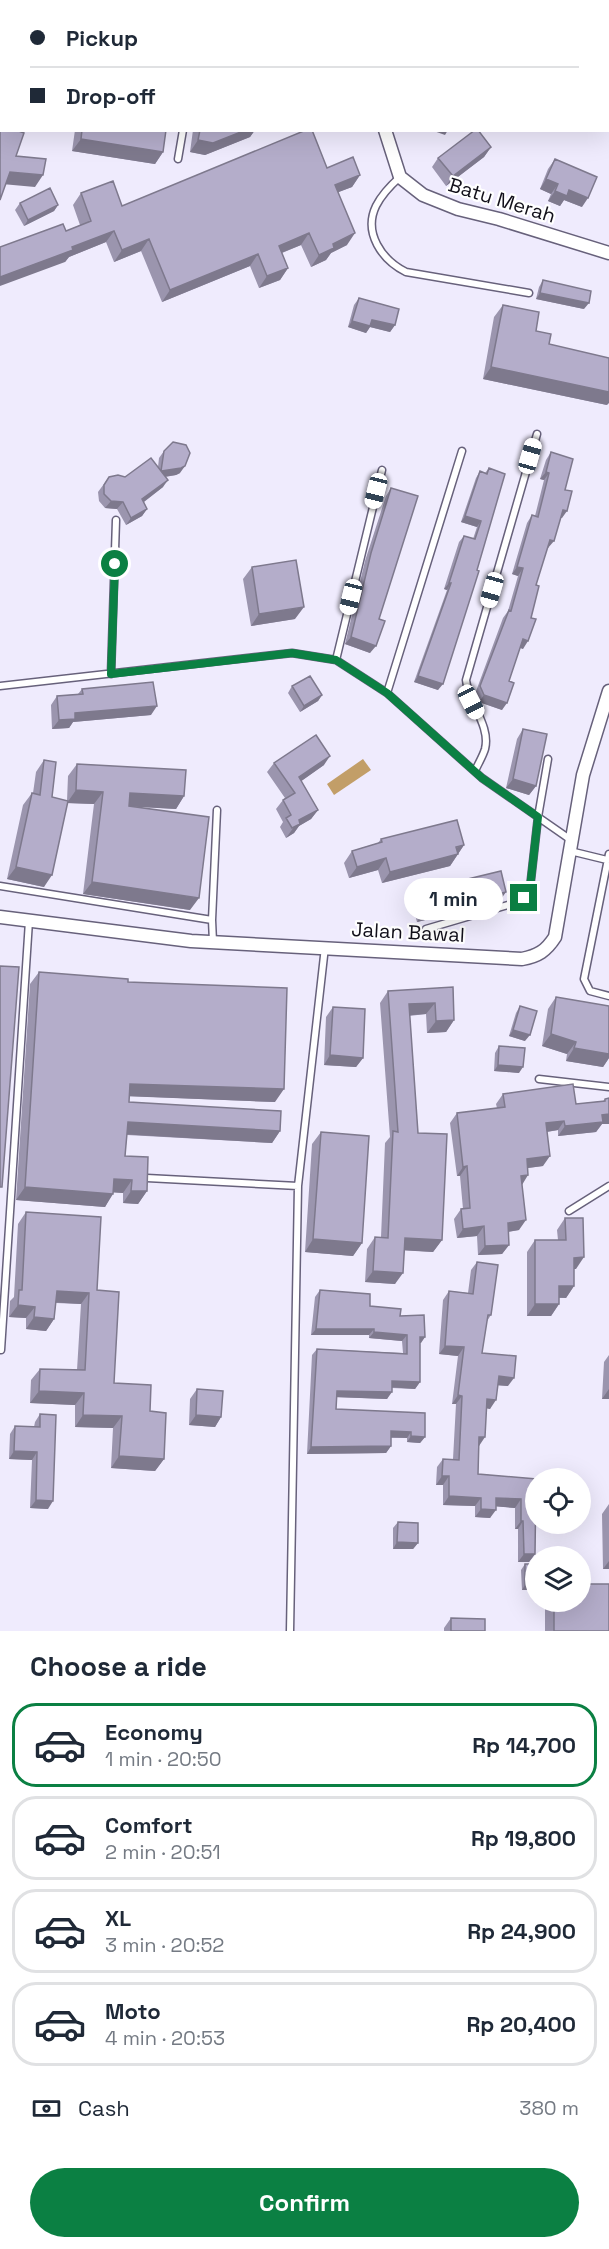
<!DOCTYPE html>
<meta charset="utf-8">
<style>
:root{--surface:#fff;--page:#f2f2f3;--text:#1f2937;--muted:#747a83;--line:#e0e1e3;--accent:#0b8043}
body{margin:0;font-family:"Space Grotesk",sans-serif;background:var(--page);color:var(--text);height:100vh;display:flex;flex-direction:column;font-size:22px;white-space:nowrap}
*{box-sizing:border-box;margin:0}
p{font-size:20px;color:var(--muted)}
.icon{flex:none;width:33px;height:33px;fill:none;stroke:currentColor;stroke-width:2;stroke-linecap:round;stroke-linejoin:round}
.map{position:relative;height:1631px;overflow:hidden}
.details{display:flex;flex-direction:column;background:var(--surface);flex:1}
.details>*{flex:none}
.top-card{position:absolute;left:0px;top:0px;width:609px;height:132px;box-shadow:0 6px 24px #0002;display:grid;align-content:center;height:132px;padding:0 30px;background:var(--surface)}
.tools{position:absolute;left:525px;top:1468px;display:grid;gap:12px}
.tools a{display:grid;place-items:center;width:66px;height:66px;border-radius:50%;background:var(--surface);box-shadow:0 6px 24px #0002;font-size:30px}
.end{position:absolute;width:27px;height:27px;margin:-14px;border:8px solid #0b8043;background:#fff;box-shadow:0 0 0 3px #fff}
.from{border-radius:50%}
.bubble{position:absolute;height:42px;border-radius:21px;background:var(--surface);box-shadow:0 6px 24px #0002;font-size:20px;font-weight:800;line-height:42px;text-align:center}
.car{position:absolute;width:18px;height:36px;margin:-18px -9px;border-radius:8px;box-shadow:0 0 4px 2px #0007;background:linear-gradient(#fff 24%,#345 0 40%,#fff 0 76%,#345 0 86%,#fff 0)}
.top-card b{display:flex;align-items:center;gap:21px;height:57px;font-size:22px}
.top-card b+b{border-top:2px solid var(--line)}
.top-card i{width:15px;height:15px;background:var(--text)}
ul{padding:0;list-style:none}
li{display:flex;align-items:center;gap:18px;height:84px;margin:0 12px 9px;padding:0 18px;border:3px solid var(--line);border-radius:24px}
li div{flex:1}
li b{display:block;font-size:22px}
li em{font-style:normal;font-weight:800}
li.current{border-color:var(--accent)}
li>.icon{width:54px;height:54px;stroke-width:1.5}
h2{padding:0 30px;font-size:27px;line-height:72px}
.pay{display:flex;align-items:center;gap:15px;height:66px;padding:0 30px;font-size:22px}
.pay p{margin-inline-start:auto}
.action{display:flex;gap:12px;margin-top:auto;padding:12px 30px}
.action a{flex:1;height:69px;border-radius:36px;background:var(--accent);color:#fff;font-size:24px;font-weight:800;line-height:69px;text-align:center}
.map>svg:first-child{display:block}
</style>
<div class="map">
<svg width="609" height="1631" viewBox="0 0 609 1631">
<rect width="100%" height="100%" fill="#efebfd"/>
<path fill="#c29e68" d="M363,759L371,770L334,795L327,784Z"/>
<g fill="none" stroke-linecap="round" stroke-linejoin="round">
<g stroke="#67617b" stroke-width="9">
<path id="lane" d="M206,2V0
M178,159L183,130
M400,177C391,185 382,194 376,206C363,233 382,260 406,272L529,293
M336,660L382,470
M111,674L116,520
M0,686L292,653L336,660L387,693L482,778L571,840
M387,693L462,451
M475,771C478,764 483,756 485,749C491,726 468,702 466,680L537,434
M570,851L607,860
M609,854L584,979L590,991L609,996
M0,886L212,920
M426,929L518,902L524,898L530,888L538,817L548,759
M213,942L212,920L217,810
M539,1079L609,1087
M147,1178L298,1186
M569,1211L609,1186
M1,1350L29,921
M290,1631L298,1186L325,947"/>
</g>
<g stroke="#67617b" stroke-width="15">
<path id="street" d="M420,2L421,0
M385,130L400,177L423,195L458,209L499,219L609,253
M0,917L191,941L522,959C538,956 546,951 555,937L583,775L609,691"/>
</g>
<use href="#lane" stroke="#fff" stroke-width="6"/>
<use href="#street" stroke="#fff" stroke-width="12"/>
</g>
<path fill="#9b95ae" d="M75,130H166L163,152L155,164L72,151Z
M193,130H255L250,137L205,155L190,152Z
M491,147L484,157L446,186L432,167L438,158Z
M555,159L582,207L564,200L560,206L548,201L551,194L540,189L548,169Z
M327,168L360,175L352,187L338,192L347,245L331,253L326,260L311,267L301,245L282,253L288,268L280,280L259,288L250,266L162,302L141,251L114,262L106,242L69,257L65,262L66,231L80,225L73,205L81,193L122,206Z
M20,203L58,205L54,211L24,226L15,210Z
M543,280L584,309L536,299L539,287Z
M359,298L395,325L390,332L370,327L366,333L348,327L354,305Z
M503,305L536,331L607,405L483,379L494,317Z
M164,451L180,473L176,475L165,477L163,487L144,502L147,509L142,516L126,525L117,509L105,508L99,501L98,492L109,477H125L158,467L159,458Z
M551,452L565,490L562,518H561L548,548H547L536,585L523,649L520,647L509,681L502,710L479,702L475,694L503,618L508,611L518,576L512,574L527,523L532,515L535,516L544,480L540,479L546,460Z
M489,468L505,474L438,690L414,682L447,590L444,589L459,542L464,536L473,539L477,527L461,522L476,478L480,471L485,473Z
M391,488L379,619L370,653L345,644L365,561L386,496Z
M252,567L295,619L251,626L243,579Z
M292,686L322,695L318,701L300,712L288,693Z
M82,689L151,715L73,722L69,728L52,729L51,705L57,696L78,694Z
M523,729L536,786L529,795L506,788L517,739Z
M44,760L52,797L67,801L68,776L77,764L184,796L176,809L129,806L190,910L83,894L94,804L67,803L44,887L7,879L23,805L32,793H33L36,772Z
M274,763L324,765L301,781L318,810L311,819L299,826L294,833L286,838L280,827L283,822L276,809L283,800L285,798L267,772Z
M381,839L464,845L450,866L382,883L378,870L349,878L344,863L352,851L378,843Z
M418,891L499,902L417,922L411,901Z
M39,972L128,982L275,1102L129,1096V1102L280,1131L272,1143L127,1135L125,1156L147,1191L138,1204L123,1203V1193L113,1192L105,1207L16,1200L30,984Z
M453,987L454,1020L446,1032L427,1033L426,1014L409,1016L418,1133L442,1240L433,1252L405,1250L395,1284L365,1282L367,1249L375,1237H381L385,1143L390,1137L380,1003L388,991Z
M556,997L609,1054V1058L603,1067L566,1061L567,1054L542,1046L548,1009Z
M520,1006L525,1041L509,1036L516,1013Z
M333,1007L363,1058L356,1067L324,1065L326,1017Z
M499,1046L519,1073L494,1071L495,1053Z
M503,1094L576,1104L603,1101L605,1099L609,1098V1124H602L596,1132L558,1136V1130L547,1132L543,1166L528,1168L522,1184L519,1230L508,1232L509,1245L502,1254L478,1255L477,1236L457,1238L454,1219L461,1209H463L460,1176H457L450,1123L457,1113L497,1108L496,1104Z
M321,1132L362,1243L353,1256L305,1252L312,1144Z
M26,1212L97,1290L114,1383L150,1411L164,1459L155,1471L111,1468L113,1428L75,1427V1405L30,1403L31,1380L40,1369L77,1370L81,1304L56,1303L54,1319L46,1331L26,1329V1318L9,1317L10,1301L14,1297L18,1224Z
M565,1218L576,1269H574V1286L566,1298H559V1304L551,1316H527V1252L535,1240H558L557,1230Z
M477,1262L491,1315L487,1321L482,1353L508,1386L498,1385L490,1409L486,1408L479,1446L478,1474L536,1479L535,1554L529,1562H518V1529H515V1508L496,1506L490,1518L475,1517V1506L443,1505V1485H436L437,1467L443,1459H453L456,1404H452L458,1356L439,1354L443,1300L449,1291L468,1293L471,1270Z
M320,1290L400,1316L425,1337L420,1343V1382L415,1389L392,1388L387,1399L337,1397L336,1409L425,1437L420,1443L407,1442V1438H391V1446L386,1453L307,1454L312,1355L317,1349L403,1353L402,1341L369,1338V1335H311L315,1297Z
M609,1355V1399H602L604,1362Z
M197,1389L221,1417L215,1427L189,1425L190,1399Z
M40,1414L48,1509L30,1508L32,1460L9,1459L10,1434L15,1426L34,1427L35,1422Z
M609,1504V1569H603L602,1514Z
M398,1522L418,1543L413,1549H393V1528Z
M525,1564L536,1590H522L521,1570Z
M545,1602H580L609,1631H545Z
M451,1618L485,1631H444V1628Z"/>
<path fill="#7e798d" d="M246,130H255L250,137L205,155L190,152L198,140Z
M431,130H448L445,135Z
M81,139L163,152L155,164L72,151Z
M491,147L484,157L446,186L453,176Z
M10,172L43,175L35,187L2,184Z
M360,175L352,187L326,197L335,185Z
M546,179L558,184L551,194L540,189Z
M569,190L588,198L582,207L564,200L560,206L548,201L555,191Z
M58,205L54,211L24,226L28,220Z
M114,231L106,242L69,257L65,262L0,286V277L72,247Z
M309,233L301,245L271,257L279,246Z
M355,233L347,245L331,253L326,260L311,267L319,255L333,244Z
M149,239L141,251L114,262L122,250Z
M258,254L250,266L162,302L170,290Z
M288,268L280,280L259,288L267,276Z
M540,293L589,303L584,309L536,299Z
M372,320L395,325L390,332L370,327L366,333L348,327L352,321Z
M491,367L609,392V403L607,405L483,379Z
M185,466L180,473L176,475L156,478L161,471Z
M546,472L549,473L544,480L540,479Z
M168,480L163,487L137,507L142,499Z
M111,501L123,502L117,509L105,508Z
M147,509L142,516L126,525L131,518Z
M563,510L567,511L562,518L558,517Z
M465,516L481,521L477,527L461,522Z
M550,540L554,541L548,548L545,547Z
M517,567L523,568L518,576L512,574Z
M449,583H451L447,590L444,589Z
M304,607L295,619L251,626L259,614Z
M351,637L376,646L370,653L345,644Z
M523,639L528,641L523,649L517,647Z
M418,676L443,684L438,690L414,682Z
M322,695L318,701L300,712L304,706Z
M484,695L507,703L502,710L479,702Z
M157,706L151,715L73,722L69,728L52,729L59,720L75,713Z
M330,756L324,765L293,787L299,777Z
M513,779L536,786L529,795L506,788Z
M76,790L103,792L94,804L67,803Z
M130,793L184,796L176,809L121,806Z
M318,810L311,819L299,826L294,833L286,838L299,820Z
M464,845L450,866L382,883L390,872Z
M386,858L378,870L349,878L357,867Z
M16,867L52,875L44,887L7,879Z
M92,882L199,898L190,910L83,894Z
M506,892L499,902L417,922L423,913Z
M435,1003L426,1014L400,1016L409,1004Z
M454,1020L446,1032L427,1033L436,1021Z
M513,1030L530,1035L525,1041L509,1036Z
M551,1034L576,1042L567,1054L542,1046Z
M574,1048L609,1054V1058L603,1067L566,1061Z
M330,1055L363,1058L356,1067L324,1065Z
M498,1065L523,1067L519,1073L494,1071Z
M130,1084L284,1089L275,1102L122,1096Z
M609,1114V1124H602L596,1132L558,1136L565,1126L602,1115Z
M564,1121L558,1130L539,1133L546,1123Z
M128,1122L280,1131L272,1143L119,1134Z
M550,1156L543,1166L520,1169L527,1159Z
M467,1166L460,1176H457L463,1167Z
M528,1175L522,1185L521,1176Z
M114,1179L132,1180L123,1193L106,1192Z
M25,1187L113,1194L105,1207L16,1200Z
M131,1191H147L138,1204L123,1203Z
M526,1220L519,1230L501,1233L508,1223Z
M484,1226L477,1236L457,1238L463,1229Z
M405,1238L442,1240L433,1252L397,1250Z
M313,1239L362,1243L353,1256L305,1252Z
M509,1245L502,1254L478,1255L485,1246Z
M584,1257L576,1269H566L574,1258Z
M373,1271L403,1273L395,1284L365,1282Z
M559,1286H574L566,1298L551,1297Z
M57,1291L89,1293L81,1304L48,1302Z
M535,1304H559L551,1316H527Z
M18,1305L35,1307L26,1318L9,1317Z
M34,1317L54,1319L46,1331L26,1329Z
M316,1329H374L369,1335H311Z
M374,1332L407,1335L402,1341L369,1338Z
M420,1337H425L421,1343H415Z
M445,1346L464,1347L458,1356L439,1354Z
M499,1376L514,1378L508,1386L493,1385Z
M392,1381L420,1382L415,1389L388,1387Z
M609,1389V1399H602Z
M39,1391L84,1393L75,1405L30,1403Z
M337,1391L392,1392L387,1399L332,1397Z
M458,1395L462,1396L456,1404H452Z
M487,1399L496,1400L490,1409L481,1407Z
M83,1415L122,1416L113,1428L75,1427Z
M196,1415L221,1417L215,1427L189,1425Z
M391,1431L411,1432L407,1438L387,1437Z
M411,1436L425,1437L420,1443L407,1442Z
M479,1437H485L479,1446Z
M391,1446L386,1453L307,1454L311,1447Z
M14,1451L37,1452L32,1460L9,1459Z
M119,1456L164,1459L155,1471L111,1468Z
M442,1476H449L443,1485H436Z
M449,1496L481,1498L475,1506L443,1505Z
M496,1498L521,1499L515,1508L490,1506Z
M36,1500L53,1501L48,1509L30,1508Z
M481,1509L496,1510L490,1518L475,1517Z
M521,1521H523L518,1529H515Z
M397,1542L418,1543L413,1549H393Z
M524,1554H535L529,1562H518Z
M609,1561V1569H603Z
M525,1585H536V1590H522Z"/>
<path fill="#b4adca" stroke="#7e798d" stroke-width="1.5" d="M83,0H175V2H83Z
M220,0H365L364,2H220Z
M0,124L2,125V130H16L24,133L16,156L46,159L43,175L10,172L0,200Z
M82,130H166L163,152L81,139Z
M200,130H246L213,143L198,140Z
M306,130H312L327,168L353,157L360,175L335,185L355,233L333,244L334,248L319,255L309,233L279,246L288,268L267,276L258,254L170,290L149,239L122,250L114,231L72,247L73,250L0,277V247L63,224L66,231L91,221L81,193L113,181L122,206Z
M475,130H478L491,147L453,176L438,158Z
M555,159L597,177L588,198L569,190L567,196L555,191L558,184L546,179Z
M50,188L58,205L28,220L20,203Z
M543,280L591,291L589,303L540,293Z
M359,298L399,309L395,325L372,320L370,326L352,321Z
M503,305L539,312L536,331L551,334L549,344L609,358V392L491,367Z
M173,442L186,445L190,453L185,466L181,468L161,471L168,480L142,499L147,509L131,518L123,502L111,501L104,494V485L109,477L118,475L125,477L151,458L161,471L164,451Z
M551,452L573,459L565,490L572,491L567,511L563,510L554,541L550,540L536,585L539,586L531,618L536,619L528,641L523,639L509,681L514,683L507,703L484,695L480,686L509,610L511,611L523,568L517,567L532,515L538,517L549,473L546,472Z
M489,468L505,474L477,570L479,571L443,684L418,676L451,583H449L464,536L475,539L481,521L465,516L480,471L487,474Z
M391,488L418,496L379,619L385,621L376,646L351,637L371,553Z
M296,560L304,607L259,614L252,567Z
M310,676L322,695L304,706L292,686Z
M153,682L157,706L75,713V719L59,720L57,696L83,694L82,689Z
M523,729L547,734L536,786L513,779Z
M316,735L330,756L299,777L318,810L299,820L300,824L292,828L286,818L291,815L283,800L295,793L274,763Z
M44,760L56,762L52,797L68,801L52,875L16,867L32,793L40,795Z
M77,764L186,770L184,796L130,793L129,806L209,817L199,898L92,882L103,792L76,790Z
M457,820L464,845L456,847L458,854L390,872L386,858L357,867L352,851L382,842L381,839Z
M501,871L506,892L423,913L418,891Z
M0,966L19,967L2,1187H0Z
M39,972L128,979V982L287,988L284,1089L130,1084L129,1102L281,1111L280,1131L128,1122L125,1156L148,1157L147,1191H131L132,1180L114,1179L113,1194L25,1187Z
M453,987L454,1020L436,1021L435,1003L409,1004L418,1133L447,1134L442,1240L405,1238L403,1273L373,1271L375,1237L388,1238L393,1131L398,1132L388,991Z
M556,997L609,1006V1054L574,1048L576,1042L551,1034Z
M520,1006L537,1011L530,1035L513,1030Z
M333,1007L365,1009L363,1058L330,1055Z
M499,1046L525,1048L523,1067L498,1065Z
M573,1084L576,1104L605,1101V1099L609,1098V1114L602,1115L603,1122L565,1126L564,1121L546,1123L550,1156L527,1159L528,1175L521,1176L526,1220L508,1223L509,1245L485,1246L484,1226L463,1229L461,1209L470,1208L467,1166L463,1167L457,1113L505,1107L503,1094Z
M321,1132L369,1136L362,1243L313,1239Z
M26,1212L101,1217L97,1290L119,1292L114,1383L151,1385L150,1411L166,1413L164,1459L119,1456L122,1416L83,1415L84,1393L39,1391L40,1369L85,1370L89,1293L57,1291L54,1319L34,1317L35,1307L18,1305L19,1290H22Z
M565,1218H583L584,1257L574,1258V1286H559V1304H535V1240H566Z
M477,1262L498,1265L491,1315H488L482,1353L516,1356L514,1378L499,1376L496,1400L487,1399L485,1437H479L478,1474L537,1479H536L535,1554H524L523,1521H521V1499L496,1498V1510L481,1509V1498L449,1496V1476H442L443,1459L459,1460L462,1396L458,1395L464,1347L445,1346L449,1291L473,1294Z
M320,1290L370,1294V1306L401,1309L400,1316L424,1315L425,1337H420V1382L392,1381V1392L337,1391L336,1409L425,1413V1437L411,1436V1432L391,1431V1446L311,1447L317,1349L407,1354V1335L374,1332V1329H316Z
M197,1389L223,1391L221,1417L196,1415Z
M40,1414L56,1415L53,1501L36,1500L37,1452L14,1451L15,1426L40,1427Z
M398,1522L418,1523V1543L397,1542Z
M525,1564H536V1585H525Z
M580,1584H609V1631H554V1602H580Z
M451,1618L485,1619V1631H451Z"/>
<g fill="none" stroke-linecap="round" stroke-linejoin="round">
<path stroke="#0b8043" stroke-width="8" d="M115,564L111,674L292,653L336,660L387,693L482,778L538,817L530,888L524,898"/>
</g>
<g text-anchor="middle" stroke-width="4.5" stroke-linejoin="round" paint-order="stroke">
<g font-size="20" fill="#12101a" stroke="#fff">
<text transform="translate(502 200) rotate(17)" y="7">Batu Merah</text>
<text transform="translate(408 932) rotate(3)" y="7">Jalan Bawal</text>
</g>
</g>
</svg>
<div class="tools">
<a><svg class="icon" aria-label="locate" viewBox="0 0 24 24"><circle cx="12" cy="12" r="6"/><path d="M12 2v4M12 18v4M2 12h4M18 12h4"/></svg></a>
<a><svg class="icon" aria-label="layers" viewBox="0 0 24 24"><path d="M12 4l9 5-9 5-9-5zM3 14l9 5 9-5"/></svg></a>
</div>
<i class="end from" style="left:115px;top:564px"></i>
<i class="end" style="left:524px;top:898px"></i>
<div class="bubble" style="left:404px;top:878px;width:99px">1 min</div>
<i class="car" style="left:530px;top:456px;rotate:16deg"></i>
<i class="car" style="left:376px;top:491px;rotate:194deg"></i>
<i class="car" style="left:492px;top:590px;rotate:196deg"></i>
<i class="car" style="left:351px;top:597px;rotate:194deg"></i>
<i class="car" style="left:471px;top:702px;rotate:153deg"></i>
<div class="top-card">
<b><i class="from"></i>Pickup</b>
<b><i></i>Drop-off</b>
</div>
</div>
<section class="details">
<h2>Choose a ride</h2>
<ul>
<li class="current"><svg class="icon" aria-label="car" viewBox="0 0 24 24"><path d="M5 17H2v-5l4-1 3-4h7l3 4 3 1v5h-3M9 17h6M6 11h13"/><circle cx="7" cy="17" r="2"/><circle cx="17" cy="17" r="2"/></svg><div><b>Economy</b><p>1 min · 20:50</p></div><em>Rp 14,700</em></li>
<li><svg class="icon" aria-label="car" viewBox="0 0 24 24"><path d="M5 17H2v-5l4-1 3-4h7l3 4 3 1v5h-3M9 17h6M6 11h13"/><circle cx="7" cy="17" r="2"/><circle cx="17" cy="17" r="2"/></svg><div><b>Comfort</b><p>2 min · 20:51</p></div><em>Rp 19,800</em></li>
<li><svg class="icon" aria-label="car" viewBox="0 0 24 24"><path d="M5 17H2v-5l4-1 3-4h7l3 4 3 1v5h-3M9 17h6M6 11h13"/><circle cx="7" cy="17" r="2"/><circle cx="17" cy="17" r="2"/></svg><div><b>XL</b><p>3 min · 20:52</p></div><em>Rp 24,900</em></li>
<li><svg class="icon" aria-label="car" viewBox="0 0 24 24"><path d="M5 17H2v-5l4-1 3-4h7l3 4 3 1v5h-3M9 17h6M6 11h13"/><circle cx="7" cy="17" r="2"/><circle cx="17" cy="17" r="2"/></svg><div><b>Moto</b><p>4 min · 20:53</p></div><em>Rp 20,400</em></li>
</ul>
<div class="pay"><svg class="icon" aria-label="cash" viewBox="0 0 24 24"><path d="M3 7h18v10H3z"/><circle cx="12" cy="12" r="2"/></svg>Cash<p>380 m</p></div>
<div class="action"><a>Confirm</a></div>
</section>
